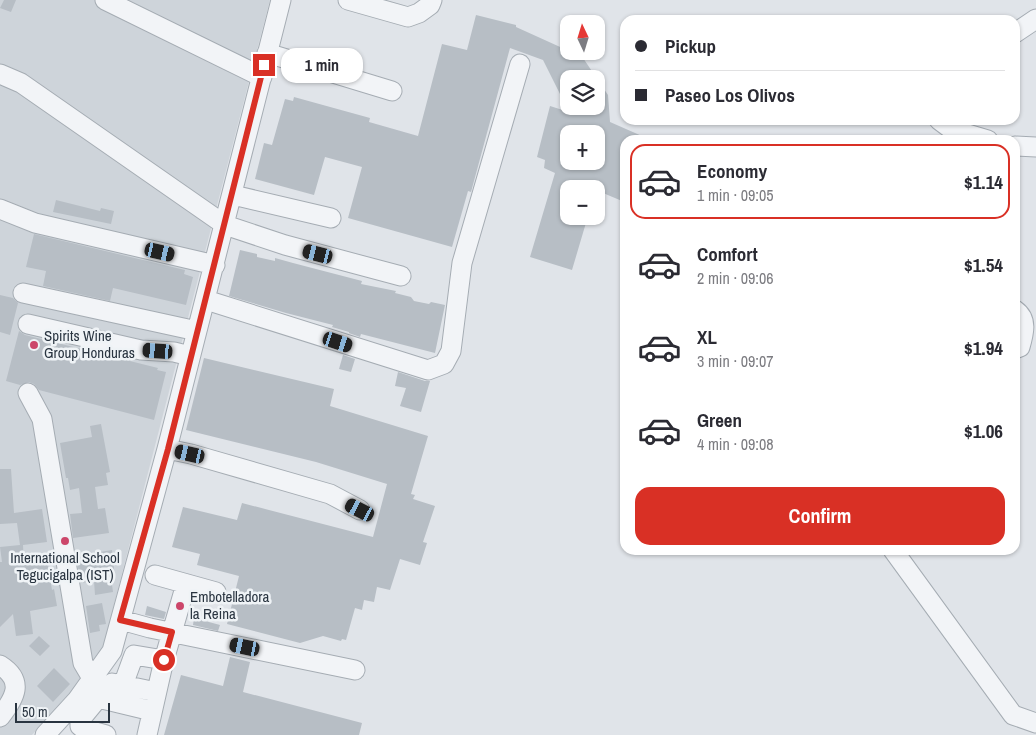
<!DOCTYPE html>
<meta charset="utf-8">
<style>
:root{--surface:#fff;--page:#f7f7f7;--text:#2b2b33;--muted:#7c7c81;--line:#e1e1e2;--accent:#d93025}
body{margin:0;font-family:"Archivo Narrow",sans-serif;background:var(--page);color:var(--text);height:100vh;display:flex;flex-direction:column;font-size:19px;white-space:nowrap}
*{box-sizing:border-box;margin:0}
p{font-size:16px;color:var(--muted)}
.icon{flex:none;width:28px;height:28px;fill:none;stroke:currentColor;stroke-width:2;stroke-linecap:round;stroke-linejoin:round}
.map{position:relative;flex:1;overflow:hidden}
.drawer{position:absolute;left:620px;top:135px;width:400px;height:420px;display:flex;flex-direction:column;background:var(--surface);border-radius:15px;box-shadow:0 1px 4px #0004}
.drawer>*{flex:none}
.guide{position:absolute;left:620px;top:15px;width:400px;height:110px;border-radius:15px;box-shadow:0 1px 4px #0004;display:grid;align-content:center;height:110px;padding:0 15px;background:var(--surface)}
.needle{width:32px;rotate:356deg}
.tools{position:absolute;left:560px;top:15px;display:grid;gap:10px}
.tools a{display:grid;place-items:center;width:45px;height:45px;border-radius:10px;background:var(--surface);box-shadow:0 1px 4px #0004;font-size:25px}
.scale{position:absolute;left:15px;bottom:12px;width:95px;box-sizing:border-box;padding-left:5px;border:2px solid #293440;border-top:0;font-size:14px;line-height:18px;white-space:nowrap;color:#293440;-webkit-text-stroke:4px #eff3f6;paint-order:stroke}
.end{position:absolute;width:22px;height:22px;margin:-11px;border:6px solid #d93025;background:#fff;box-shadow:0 0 0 2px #fff}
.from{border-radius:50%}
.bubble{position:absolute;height:35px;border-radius:15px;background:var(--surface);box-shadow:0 1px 4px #0004;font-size:16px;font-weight:700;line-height:35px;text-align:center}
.car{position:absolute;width:15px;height:30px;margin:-15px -8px;border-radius:6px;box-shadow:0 0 4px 1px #0007;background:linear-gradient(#222 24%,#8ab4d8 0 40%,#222 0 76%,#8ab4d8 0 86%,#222 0)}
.guide b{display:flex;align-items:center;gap:18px;height:48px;font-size:19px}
.guide b+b{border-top:1px solid var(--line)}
.guide i{width:12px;height:12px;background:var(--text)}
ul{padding:9px 0 0;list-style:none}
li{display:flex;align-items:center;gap:15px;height:75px;margin:0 10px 8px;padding:0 5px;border:2px solid transparent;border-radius:15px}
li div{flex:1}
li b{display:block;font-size:19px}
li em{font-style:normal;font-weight:700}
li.current{border-color:var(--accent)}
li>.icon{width:45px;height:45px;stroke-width:1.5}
.button{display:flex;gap:10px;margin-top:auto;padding:10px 15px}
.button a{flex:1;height:58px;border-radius:15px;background:var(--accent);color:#fff;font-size:20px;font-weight:700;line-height:58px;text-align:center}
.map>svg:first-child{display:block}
</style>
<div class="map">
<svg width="1036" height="735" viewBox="0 0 1036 735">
<rect width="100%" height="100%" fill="#e0e4e9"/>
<path fill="#ced4da" d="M0,0H270L100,659L32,735H0Z"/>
<path fill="#b7bec5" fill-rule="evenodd" d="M4,0H16L11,12L0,8Z
M476,15L516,25V27L569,51L581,55L608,95L610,122L651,140H625V195L622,201L596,190V189H569V216H588L572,270L530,257L555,173L544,168L545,160L537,157L550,106L569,112L543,60L510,48L471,192L468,191L452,247L348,218L362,167L325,157L314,195L255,179L264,143L272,145L285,99L293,101L294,97L370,118L369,122L418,136L442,44L467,50ZM569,79H596V106H569ZM569,134H596V161H569Z
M56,200L100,211L101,208L114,211L111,224L53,212Z
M34,234L185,270L184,274L193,277L186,305L113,288L110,301L43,286L46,271L26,267Z
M240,250L257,254V257L275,261V258L293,263L362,281L361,284L396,291L395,293L411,297L414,301L429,304L431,302L445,305L435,353L361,334L360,337L349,333V332L332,327L333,325L286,313L229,296Z
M0,295L13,298L18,303L10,335L0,332Z
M19,331L25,335L158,368L157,370L166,372L154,420L39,390L34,384L29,382L20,385L6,381Z
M343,355L355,359L351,372L339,369Z
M204,358L334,389L330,406L428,436L411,494L415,495L413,499L435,506L423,542L427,543L420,565L400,559L390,590L377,587L374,602L364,600L362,610L355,608L346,640L342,639L341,641L323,636L300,643L227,624L239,576L197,565L200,554L172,547L183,507L237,520L242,503L373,537L387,484L316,462L186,430Z
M398,372L425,381H430L421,412L400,406L406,388L395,386Z
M101,424L110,472L106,473L108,485L95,487L98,509L105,508L109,533L73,538L70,514L82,513L79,488L70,490L68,478H66L60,443L92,437L90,426Z
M0,469H11L14,513L42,509L47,542L23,545L24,565L47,561L52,590L54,589L57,606L30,611L33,634L16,636L13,614L0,627V562H2L0,547L20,545L17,523L0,524Z
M112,550L115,578H111L113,592L95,595L94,581L81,583L76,556Z
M102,603L106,624L99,625L100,631L90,633L86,606Z
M147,606L166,612L164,619L145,615Z
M194,618L220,625L218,631L193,625Z
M39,636L50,646L40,656L29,646Z
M230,657L250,662L243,692L362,723L359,735H164L181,675L223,686Z
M54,668L70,684L53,702L37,686Z"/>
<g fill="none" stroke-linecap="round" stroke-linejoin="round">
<g stroke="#a5acb3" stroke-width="21">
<path id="minor" d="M105,0L262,77
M348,0L408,17L419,13L430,5L432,0
M1015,33L1036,19
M267,53L392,91
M0,74L21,83L225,225L285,245L401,276
M939,120L951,129L988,140
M1015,146L1036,147
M233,195L331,218
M0,209L35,223L215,265
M23,293L197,331
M206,300L428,370L444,364L451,351L462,263L520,64
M1015,310C1028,319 1024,333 1020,347L1015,349
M28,324L141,350L174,352L190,356
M28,393L42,419L83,663L93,680
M167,449L191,454L330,494L360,510
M893,550L1013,715L1036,723
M155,575L216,592
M121,620L150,628L355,670
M0,665C25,681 15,698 0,717
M123,685L156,692
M98,698L152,711
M45,735L77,700L112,651L167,449L281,0
M106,735L84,729L80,726V720L108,686L112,683L123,685L134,655L164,660
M147,735L164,660L186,584"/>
</g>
<use href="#minor" stroke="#f2f4f7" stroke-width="19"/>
</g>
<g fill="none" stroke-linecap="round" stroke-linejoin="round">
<path stroke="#d93025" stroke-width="6" d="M164,660L172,632L120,620L168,449L264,65"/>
</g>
<g fill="#cc466a" stroke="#eff3f6" stroke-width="2">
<circle cx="34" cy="345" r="5"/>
<circle cx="65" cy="541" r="5"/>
<circle cx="180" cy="606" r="5"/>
</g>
<g text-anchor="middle" stroke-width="5" stroke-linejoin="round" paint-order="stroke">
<g font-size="15" fill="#293440" stroke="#eff3f6" text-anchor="start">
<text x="44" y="341">Spirits Wine<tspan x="44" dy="17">Group Honduras</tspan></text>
<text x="65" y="563" text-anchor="middle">International School<tspan x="65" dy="17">Tegucigalpa (IST)</tspan></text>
<text x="190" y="602">Embotelladora<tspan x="190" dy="17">la Reina</tspan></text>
</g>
</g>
</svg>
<div class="tools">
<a><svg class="needle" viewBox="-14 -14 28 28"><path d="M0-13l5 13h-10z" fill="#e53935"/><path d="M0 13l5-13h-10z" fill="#7c7c81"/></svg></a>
<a><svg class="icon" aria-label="layers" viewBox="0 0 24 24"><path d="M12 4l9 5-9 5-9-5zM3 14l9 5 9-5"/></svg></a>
<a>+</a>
<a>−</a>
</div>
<div class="scale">50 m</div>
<i class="end from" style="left:164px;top:660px"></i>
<i class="end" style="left:264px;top:65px"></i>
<div class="bubble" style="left:281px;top:48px;width:82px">1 min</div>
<i class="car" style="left:160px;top:252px;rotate:103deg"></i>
<i class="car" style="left:318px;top:254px;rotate:284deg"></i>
<i class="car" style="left:338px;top:342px;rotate:108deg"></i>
<i class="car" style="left:158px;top:351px;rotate:274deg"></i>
<i class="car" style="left:190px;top:454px;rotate:283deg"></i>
<i class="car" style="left:360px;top:510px;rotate:297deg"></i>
<i class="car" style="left:245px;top:647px;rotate:282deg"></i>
<div class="guide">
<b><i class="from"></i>Pickup</b>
<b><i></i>Paseo Los Olivos</b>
</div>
<section class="drawer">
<ul>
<li class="current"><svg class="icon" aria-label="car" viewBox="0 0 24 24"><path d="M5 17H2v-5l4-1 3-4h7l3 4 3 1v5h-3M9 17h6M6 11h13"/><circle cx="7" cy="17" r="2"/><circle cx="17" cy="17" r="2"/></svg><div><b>Economy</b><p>1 min · 09:05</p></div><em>$1.14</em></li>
<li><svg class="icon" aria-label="car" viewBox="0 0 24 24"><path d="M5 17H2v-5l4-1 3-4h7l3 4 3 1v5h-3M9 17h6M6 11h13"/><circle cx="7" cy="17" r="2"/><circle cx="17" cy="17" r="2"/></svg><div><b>Comfort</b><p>2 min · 09:06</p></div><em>$1.54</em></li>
<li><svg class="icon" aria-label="car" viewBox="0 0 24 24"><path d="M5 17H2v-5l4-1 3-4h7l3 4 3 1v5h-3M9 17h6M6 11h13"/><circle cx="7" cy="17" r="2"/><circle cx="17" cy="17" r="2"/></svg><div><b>XL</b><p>3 min · 09:07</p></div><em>$1.94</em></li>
<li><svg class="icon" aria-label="car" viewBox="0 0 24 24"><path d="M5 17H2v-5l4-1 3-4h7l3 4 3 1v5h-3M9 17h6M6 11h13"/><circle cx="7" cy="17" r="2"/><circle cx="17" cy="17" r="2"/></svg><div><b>Green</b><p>4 min · 09:08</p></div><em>$1.06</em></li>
</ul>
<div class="button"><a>Confirm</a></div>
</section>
</div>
